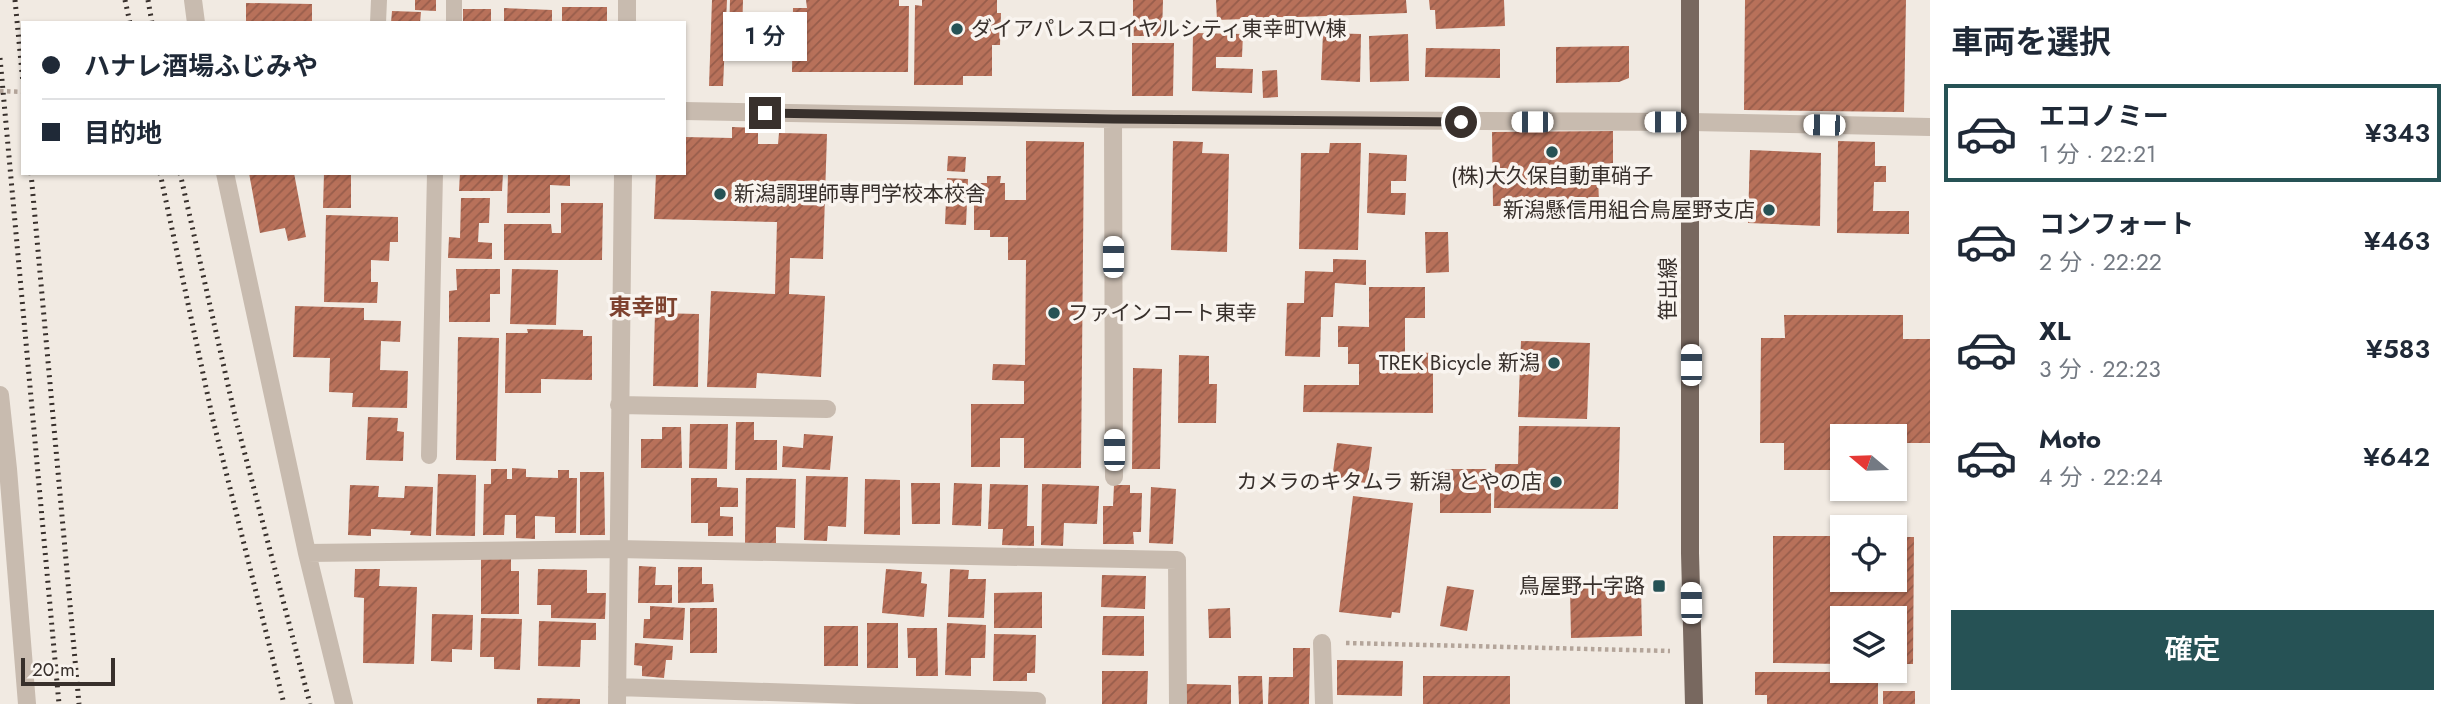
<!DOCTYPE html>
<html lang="ja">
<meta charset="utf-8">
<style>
:root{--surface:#fff;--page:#f6f6f7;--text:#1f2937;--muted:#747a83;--line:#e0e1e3;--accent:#265255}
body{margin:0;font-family:Jost,"Noto Sans JP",sans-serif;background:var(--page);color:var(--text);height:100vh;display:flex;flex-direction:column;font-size:26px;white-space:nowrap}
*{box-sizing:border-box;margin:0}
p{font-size:23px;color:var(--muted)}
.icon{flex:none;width:38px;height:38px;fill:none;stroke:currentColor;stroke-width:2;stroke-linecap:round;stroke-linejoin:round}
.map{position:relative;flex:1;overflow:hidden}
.sheet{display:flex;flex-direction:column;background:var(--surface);width:525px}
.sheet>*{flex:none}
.guide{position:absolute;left:21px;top:21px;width:665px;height:154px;border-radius:0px;box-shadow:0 2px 5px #0004;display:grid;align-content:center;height:154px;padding:0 21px;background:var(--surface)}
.needle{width:46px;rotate:289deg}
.controls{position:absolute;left:1830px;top:424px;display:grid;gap:14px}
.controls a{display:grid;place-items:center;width:77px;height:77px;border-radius:0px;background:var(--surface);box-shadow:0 2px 5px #0004;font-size:35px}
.scale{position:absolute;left:21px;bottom:18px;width:94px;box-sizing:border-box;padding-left:7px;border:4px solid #38302c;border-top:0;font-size:19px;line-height:24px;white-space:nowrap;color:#38302c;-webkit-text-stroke:5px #f9f4ef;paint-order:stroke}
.end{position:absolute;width:32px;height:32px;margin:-16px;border:9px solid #38302c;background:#fff;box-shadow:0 0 0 4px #fff}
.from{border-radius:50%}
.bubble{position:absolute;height:49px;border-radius:0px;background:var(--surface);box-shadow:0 2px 5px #0004;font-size:23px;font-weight:600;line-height:49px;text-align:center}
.car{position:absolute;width:21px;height:42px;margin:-21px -10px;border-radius:9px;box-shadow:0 0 5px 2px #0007;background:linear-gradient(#fff 24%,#345 0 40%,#fff 0 76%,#345 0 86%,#fff 0)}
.guide b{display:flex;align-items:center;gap:24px;height:66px;font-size:26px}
.guide b+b{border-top:2px solid var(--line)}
.guide i{width:18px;height:18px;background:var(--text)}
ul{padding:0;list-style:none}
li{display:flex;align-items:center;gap:21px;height:98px;margin:0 14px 10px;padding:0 7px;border:4px solid transparent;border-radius:0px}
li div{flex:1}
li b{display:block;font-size:26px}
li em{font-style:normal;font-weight:600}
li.on{border-color:var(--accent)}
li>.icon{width:63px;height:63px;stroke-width:1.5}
h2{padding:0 21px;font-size:32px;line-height:84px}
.primary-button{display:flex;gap:14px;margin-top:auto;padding:14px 21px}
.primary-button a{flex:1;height:80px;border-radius:0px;background:var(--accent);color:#fff;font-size:28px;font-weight:600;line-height:80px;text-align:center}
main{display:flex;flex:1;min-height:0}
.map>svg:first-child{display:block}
</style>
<main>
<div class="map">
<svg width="1930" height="704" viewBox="0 0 1930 704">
<defs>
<pattern id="building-hatch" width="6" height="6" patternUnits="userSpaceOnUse" patternTransform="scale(1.75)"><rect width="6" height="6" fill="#b8715a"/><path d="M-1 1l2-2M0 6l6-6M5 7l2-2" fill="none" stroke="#975d4b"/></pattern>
</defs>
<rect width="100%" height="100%" fill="#f1eae2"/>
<path fill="url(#building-hatch)" d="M415,0H436V11L415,10Z
M712,0H727L723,86H709Z
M730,0H743L742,36H729Z
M806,0H899V6H909L908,72H792L793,8H807Z
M922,0H997V13H1001L1000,45H992V76H963V85H914L915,5L922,6Z
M1133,0H1163L1162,36H1133Z
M1216,0H1406L1407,13L1217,20Z
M1429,0H1504L1505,26L1436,29L1435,10H1430Z
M1745,0H1906L1904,112L1744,110Z
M246,3L312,4V23H246Z
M562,7H607V23H562Z
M504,8L552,10V23H504Z
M463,9H491V23H463Z
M392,11L421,12L420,23H391Z
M1193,33L1243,34L1242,57H1216V68L1253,69L1252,93L1192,91Z
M1323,33L1361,34L1360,82L1321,80Z
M1408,34L1409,81L1370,82L1369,36Z
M1132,43H1174L1173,96H1132Z
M1629,46V78L1619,82L1556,83V47Z
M1426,48L1500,49V78L1425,77Z
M1277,70L1278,97L1263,98L1262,71Z
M732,127L758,128V144H778L779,133L827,134L823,259L790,258L789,294L825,296L821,377L757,373L756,388L707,387L711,291L775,294L777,222L654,219L656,173H684V137L732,138Z
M1613,131V172H1598L1599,205L1493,206L1492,132Z
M1026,141L1084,142L1081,468H1024V438H1000V467H971V404H1024V381L992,380L993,364L1025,365L1026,260H1008V237H990V230H974V183H987V176H1001L1000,183H1005V200H1026Z
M1173,141L1203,142L1202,153L1229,154L1227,252L1171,250Z
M1838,141L1875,142V166H1886V182H1874L1873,211H1909V234L1837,233Z
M1330,143H1361L1358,250L1299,249L1301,153H1329Z
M1750,150L1821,153L1820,226L1748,223Z
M1369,153L1407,155L1406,181H1391V193H1406L1405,215L1367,213Z
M948,156L966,157L965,172L947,171Z
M249,173H294L306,237L288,241L285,228L260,233Z
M324,173H351V208H323Z
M460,173H503L502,191H459Z
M508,173H570V186L550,185V213H507Z
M947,178L968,179L966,225L945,224Z
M461,198H490L489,223H479L478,242L492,243V259L448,258L449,237L460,238Z
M561,203H603L602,260H504V224H551L552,233H561Z
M326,215L398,217V242H390L389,261L371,260V282H378L377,303L324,302Z
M1425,232H1448L1449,272L1426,273Z
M1333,259L1366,260V285L1335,283L1333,317H1321L1320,357L1285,356L1287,303H1304L1305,271L1333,272Z
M456,269H500V294H490V322H449V291L457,290Z
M512,269L558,270L556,325L510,324Z
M1369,287H1425V318H1405V352L1433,353V413L1303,412L1304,385H1359V364H1348V347H1338V326L1369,327Z
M295,306L364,308V320L401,321L400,342L381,341L380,370L408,371L407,408L352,407L353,393L329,392L330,358L293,357Z
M655,313L699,314L698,387L653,386Z
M1784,315H1903V339H1930V443H1902V470H1895V436H1843V470H1784V443H1760L1761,338H1785Z
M527,329L583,330V336H592V380L541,379V393H505L506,333H528Z
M458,337L499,338L496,461L456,460Z
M1521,341L1590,343L1587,419L1518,417Z
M1179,355L1209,356V384H1217L1216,423H1178Z
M1133,368L1162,369L1160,469H1132Z
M368,417L398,418L397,431L404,432L403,461L366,460Z
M736,422H754V440H777V470H735Z
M690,424H728L727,469L689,468Z
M1519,426L1620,427L1618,509L1494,508L1495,464H1518Z
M662,427H681L682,468H641V439H662Z
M804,434L833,436L830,470L782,467L783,446L803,448Z
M1337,443L1372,447L1367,483L1332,479Z
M512,468L526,469V477L558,478V470H569V478H577L576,533H555V517L535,516V539L516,538V515H505L504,535H483L484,484H491V469H507V479H512Z
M1440,469H1491V513H1440Z
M580,472H604L605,535H580Z
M438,474L476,475L475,536L436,535Z
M806,476L848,477L846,527L828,526L827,541L804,540Z
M691,478H717V487L738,488V507H720V516L733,517V536H708V523H691Z
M746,478L796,479L795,528L776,527V544L745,543Z
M865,479L900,480V535L864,534Z
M911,483H940V524H912Z
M954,483L982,484L981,526L952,525Z
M990,484L1028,485L1027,526H1034V546L1002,545L1003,529H988Z
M1042,484L1099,486L1097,524L1064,523L1063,546L1041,545Z
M350,485L379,486L378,497L404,498L405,486L433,487L431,536L410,535L411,531L371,529V536L348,535Z
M1114,485H1130V493H1142L1141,532H1133L1134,544H1103V506H1113Z
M1151,487L1176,489L1173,544L1149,543Z
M1353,496L1413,503L1400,613L1392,612L1391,618L1339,612Z
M1773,536H1843V579H1895V537H1914L1913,664H1895V618H1843V664L1773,663Z
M481,559H511V571H519V614H481Z
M639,566L656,567L655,585H672V603H638Z
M678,567H702V584H713L714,602L678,603Z
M355,569H380L379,586L417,587L414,664L363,663L364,598L354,597Z
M538,569L587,570V593H606L605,619L551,618V605H537Z
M886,569L922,572L921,583L927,584L924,617L882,613Z
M950,569L969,570L968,579H986L984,618L948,617Z
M1102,575L1146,576L1145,609L1101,607Z
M1447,586L1474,590L1467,631L1440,626Z
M1641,587L1642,636L1571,638L1570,588Z
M1042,592V628H994V593Z
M650,606L685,608L683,640L643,638L644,619H650Z
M690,608H717V653H690Z
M1230,608L1231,638H1209L1208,609Z
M432,614L473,615L472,650L452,649V662L431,661Z
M1103,616H1144V656L1102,655Z
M481,618L522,619L520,670L494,669V657H480Z
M539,621L596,623V640H581L580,667L538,666Z
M867,623H898V668H867Z
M947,623L986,625L985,658H971V676L945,675Z
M824,626H858V666H824Z
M907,628H937L938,676H916V658H908Z
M994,634L1036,635L1035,673H1027V681H993Z
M635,643L673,646L672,660H666L664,678L642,676V666L634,665Z
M1293,648H1310L1309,704H1268L1269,677H1293Z
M1337,660L1403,661L1402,696L1337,695Z
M1102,671H1148L1147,704H1102Z
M1755,672H1878V704H1767V695H1755Z
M1238,676H1262L1263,704H1239Z
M1423,676H1510V704H1423Z
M1186,684L1231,685V704H1186Z
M1883,691H1915V704H1883Z
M537,698L580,699V704H537Z"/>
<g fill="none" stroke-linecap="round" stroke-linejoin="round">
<path stroke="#b4a59a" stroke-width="4.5" stroke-dasharray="3.5 3.5" stroke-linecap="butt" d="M0,91L23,92
M1346,643L1670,651"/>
<path stroke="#c8bbaf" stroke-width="16" d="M378,23L379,0
M454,23V0
M429,456L435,173"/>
<path stroke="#c8bbaf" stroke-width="18" d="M193,0L196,23
M627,23V0
M684,111L1113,119L1691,122L1930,127
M1113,119L1114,477
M225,173L307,553L344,704
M0,395L8,469L27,704
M619,405L827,409
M307,553L617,549L1177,560L1178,704
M1322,643L1324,704
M617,687L1037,701
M617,704L623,173"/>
<path stroke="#78685f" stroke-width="18" d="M1690,0V553L1694,704"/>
<path stroke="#38302c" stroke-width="5" stroke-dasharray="2 5" stroke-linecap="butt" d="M15,0L23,83
M125,0L130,23
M148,0L152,23
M0,58L59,704
M31,173L79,704
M160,173L213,420L284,704
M180,173L235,416L310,704"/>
</g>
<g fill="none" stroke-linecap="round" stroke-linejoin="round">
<path stroke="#38302c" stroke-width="9" d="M765,113L1113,119L1461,122"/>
</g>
<g fill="#265255" stroke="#f9f4ef" stroke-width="2.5">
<circle cx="957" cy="29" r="7"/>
<circle cx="1552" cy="152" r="7"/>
<circle cx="720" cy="194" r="7"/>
<circle cx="1769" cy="210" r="7"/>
<circle cx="1054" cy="313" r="7"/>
<circle cx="1554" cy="363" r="7"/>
<circle cx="1556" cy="482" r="7"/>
<rect x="1652" y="579" width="14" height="14" rx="3.5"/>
</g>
<g text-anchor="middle" stroke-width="7" stroke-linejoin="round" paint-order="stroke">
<g font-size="21" fill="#38302c" stroke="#f9f4ef" text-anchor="end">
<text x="971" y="36" text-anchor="start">ダイアパレスロイヤルシティ東幸町W棟</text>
<text x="1552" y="183" text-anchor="middle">(株)大久保自動車硝子</text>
<text x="734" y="201" text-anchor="start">新潟調理師専門学校本校舎</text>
<text x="1755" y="217">新潟懸信用組合鳥屋野支店</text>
<text x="1068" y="320" text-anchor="start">ファインコート東幸</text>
<text x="1540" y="370">TREK Bicycle 新潟</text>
<text x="1542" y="489">カメラのキタムラ 新潟 とやの店</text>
<text x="1645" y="593">鳥屋野十字路</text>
</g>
<g font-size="21" fill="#38302c" stroke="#f9f4ef">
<text transform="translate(1668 289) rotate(-90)" y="7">笹出線</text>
</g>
<g font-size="23" font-weight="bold" fill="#7e422f" stroke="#f9f4ef">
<text x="643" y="315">東幸町</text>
</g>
</g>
</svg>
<div class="controls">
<a><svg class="needle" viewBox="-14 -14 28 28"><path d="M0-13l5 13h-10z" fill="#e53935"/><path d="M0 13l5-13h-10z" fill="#747a83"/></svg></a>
<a><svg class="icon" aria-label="locate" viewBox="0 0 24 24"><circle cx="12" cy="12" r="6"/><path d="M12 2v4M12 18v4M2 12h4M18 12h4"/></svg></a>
<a><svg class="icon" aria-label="layers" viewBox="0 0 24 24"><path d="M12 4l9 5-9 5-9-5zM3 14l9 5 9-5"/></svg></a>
</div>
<div class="scale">20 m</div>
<i class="end from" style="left:1461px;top:122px"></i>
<i class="end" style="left:765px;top:113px"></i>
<div class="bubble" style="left:723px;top:12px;width:84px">1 分</div>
<i class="car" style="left:1532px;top:122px;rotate:270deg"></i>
<i class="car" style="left:1665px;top:122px;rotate:270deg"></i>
<i class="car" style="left:1824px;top:125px;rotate:271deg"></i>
<i class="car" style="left:1113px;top:257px;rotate:0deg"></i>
<i class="car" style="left:1691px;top:365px;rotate:0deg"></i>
<i class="car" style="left:1114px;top:450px;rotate:0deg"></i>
<i class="car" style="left:1691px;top:603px;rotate:359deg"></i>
<div class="guide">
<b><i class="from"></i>ハナレ酒場ふじみや</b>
<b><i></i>目的地</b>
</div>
</div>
<section class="sheet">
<h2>車両を選択</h2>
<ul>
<li class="on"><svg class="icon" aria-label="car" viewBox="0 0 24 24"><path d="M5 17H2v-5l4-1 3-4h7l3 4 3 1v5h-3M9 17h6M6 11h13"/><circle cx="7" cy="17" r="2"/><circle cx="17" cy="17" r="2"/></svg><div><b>エコノミー</b><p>1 分 · 22:21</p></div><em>¥343</em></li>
<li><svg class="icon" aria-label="car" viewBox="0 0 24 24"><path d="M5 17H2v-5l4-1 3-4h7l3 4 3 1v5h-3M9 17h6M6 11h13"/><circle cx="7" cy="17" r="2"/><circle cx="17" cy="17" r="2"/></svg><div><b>コンフォート</b><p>2 分 · 22:22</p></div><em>¥463</em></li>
<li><svg class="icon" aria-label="car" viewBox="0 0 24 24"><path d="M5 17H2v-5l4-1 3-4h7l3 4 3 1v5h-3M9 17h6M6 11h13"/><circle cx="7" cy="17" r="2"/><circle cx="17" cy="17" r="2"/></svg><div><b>XL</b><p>3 分 · 22:23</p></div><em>¥583</em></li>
<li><svg class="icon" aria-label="car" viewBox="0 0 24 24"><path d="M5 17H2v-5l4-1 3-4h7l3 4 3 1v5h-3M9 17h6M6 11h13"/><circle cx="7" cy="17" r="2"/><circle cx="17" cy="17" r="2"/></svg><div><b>Moto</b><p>4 分 · 22:24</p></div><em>¥642</em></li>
</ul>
<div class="primary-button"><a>確定</a></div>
</section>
</main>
